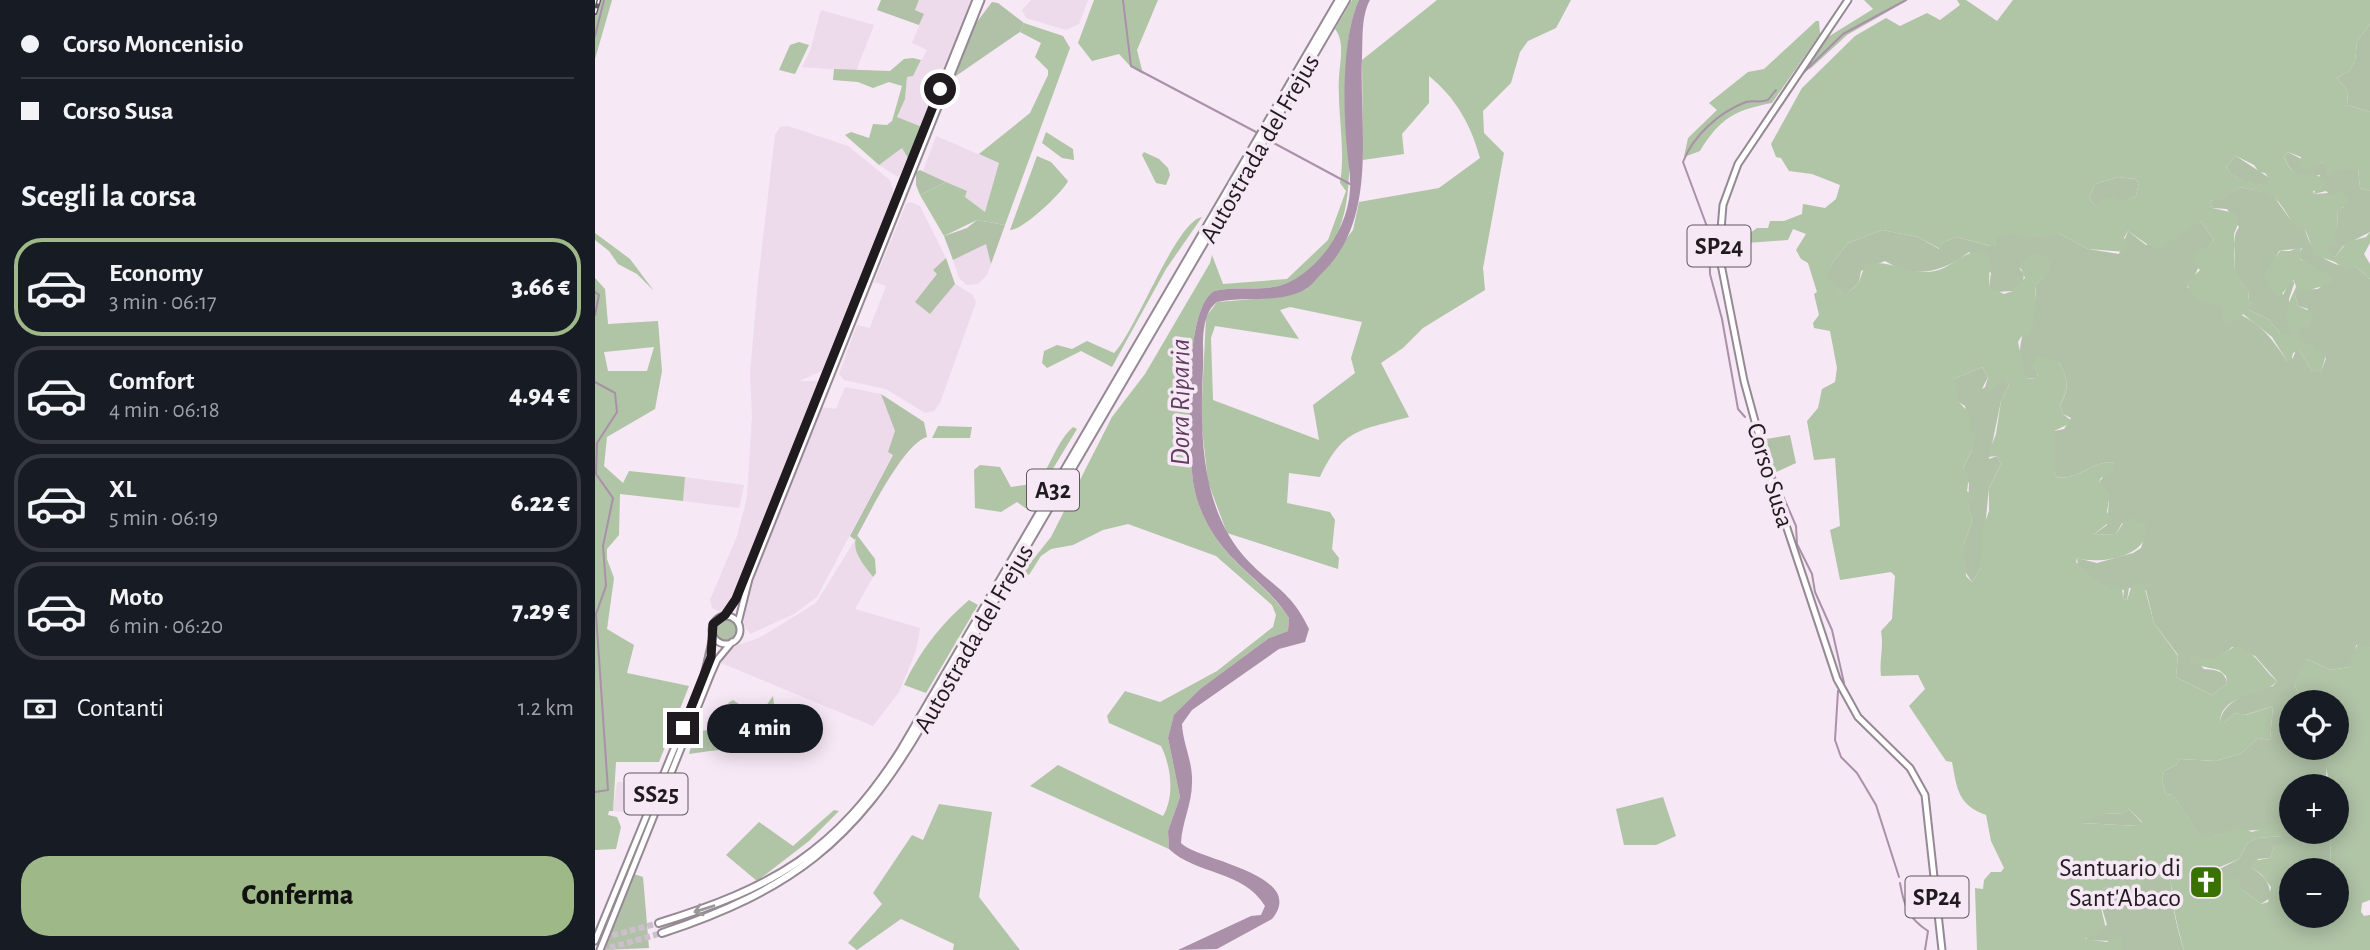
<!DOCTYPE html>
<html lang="it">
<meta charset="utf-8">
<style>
:root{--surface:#171b24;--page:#242831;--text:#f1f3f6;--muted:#9ea1a6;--line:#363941;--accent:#9eb987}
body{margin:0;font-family:"Alegreya Sans",sans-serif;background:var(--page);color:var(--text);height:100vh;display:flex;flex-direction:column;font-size:26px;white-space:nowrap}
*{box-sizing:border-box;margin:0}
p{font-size:23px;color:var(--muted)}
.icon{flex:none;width:38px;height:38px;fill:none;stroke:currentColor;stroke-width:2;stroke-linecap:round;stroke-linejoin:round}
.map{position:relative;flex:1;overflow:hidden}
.drawer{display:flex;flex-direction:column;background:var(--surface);width:595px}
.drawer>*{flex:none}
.hud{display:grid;align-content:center;height:154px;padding:0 21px;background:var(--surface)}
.tools{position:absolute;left:1684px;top:690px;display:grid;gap:14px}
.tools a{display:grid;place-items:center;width:70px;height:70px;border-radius:50%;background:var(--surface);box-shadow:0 4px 18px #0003;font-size:35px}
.end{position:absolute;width:32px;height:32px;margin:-16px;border:9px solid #201b1f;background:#fff;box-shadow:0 0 0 4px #fff}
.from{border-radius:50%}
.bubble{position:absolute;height:49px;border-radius:24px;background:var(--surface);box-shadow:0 4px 18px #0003;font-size:23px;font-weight:800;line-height:49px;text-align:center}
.hud b{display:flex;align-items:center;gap:24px;height:66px;font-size:26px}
.hud b+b{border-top:2px solid var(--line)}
.hud i{width:18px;height:18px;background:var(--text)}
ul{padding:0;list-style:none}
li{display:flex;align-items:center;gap:21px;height:98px;margin:0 14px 10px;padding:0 7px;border:4px solid var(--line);border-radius:28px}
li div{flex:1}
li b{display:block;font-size:26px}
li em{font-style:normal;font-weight:800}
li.on{border-color:var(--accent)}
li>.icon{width:63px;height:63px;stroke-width:1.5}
h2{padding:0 21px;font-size:32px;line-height:84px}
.pay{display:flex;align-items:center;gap:18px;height:77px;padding:0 21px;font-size:26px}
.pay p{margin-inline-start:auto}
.button{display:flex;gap:14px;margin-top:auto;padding:14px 21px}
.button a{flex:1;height:80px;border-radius:28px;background:var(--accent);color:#111;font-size:28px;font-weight:800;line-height:80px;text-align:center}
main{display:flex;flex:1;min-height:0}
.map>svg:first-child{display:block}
</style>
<main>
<section class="drawer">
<div class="hud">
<b><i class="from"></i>Corso Moncenisio</b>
<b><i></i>Corso Susa</b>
</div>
<h2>Scegli la corsa</h2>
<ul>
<li class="on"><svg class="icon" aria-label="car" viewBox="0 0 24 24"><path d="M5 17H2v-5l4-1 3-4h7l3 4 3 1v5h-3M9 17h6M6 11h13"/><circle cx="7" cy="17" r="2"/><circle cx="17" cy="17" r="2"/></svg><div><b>Economy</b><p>3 min · 06:17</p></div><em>3.66 €</em></li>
<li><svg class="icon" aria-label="car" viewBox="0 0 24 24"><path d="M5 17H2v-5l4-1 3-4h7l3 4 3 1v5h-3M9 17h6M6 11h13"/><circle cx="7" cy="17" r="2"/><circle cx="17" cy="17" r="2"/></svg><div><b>Comfort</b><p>4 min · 06:18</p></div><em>4.94 €</em></li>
<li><svg class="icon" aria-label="car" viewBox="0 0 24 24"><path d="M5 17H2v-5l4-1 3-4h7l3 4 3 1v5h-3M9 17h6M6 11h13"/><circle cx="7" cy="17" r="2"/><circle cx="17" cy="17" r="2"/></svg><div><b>XL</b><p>5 min · 06:19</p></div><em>6.22 €</em></li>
<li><svg class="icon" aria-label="car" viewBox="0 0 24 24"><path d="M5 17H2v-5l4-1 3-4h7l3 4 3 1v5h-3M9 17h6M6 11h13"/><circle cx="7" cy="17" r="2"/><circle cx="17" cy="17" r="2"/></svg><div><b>Moto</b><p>6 min · 06:20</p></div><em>7.29 €</em></li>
</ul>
<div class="pay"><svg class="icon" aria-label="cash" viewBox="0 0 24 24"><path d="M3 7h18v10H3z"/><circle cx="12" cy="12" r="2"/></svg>Contanti<p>1.2 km</p></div>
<div class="button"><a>Conferma</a></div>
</section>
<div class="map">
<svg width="1775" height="950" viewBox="0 0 1775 950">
<rect width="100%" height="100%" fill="#f6e8f4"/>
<path fill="#eddaeb" d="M324,0H378L327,127L302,117L310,99L312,77L318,76L332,50L317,43L329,14L320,10Z
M436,0H493L484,24L471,30L431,18L427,10Z
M226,10L279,25L261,71L207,67L215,51Z
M193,126L253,146L295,180L299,193L231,369L204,381H226L137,603L131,611L126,612L117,608L115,600L142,536L152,498L157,416L155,374L163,281L180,135L185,127Z
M341,136L404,163L390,212L370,197L372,192L328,171Z
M307,148L314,160L303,177L284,165Z
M315,202L325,206L351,258L338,270L343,274L335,314L360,284L378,295L381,302L345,403L339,411L330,413L291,389L249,380L244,374L262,325L275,328L277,322L291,286L279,282L311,204Z
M392,243L396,264L392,275L383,284L372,285L364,278L358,260Z
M250,387L286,394L301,431L293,452L298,454L222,597L199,614L155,634L148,624L147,612L160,572L226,407L241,409Z
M90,477L149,485L144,508L88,501Z
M260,540L264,558L278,577L260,609L325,628L321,651L304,692L278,726L126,663L132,652L143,645L164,638L221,603Z
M22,782H63L50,814L18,811Z"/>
<path fill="#b0c1a7" d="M286,0H324L320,10L329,14L324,25L282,10Z
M397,2L403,3L429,23L425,32L358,78L378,27Z
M1775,24V112L1753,105L1752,90L1742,78L1754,71L1760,61L1762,41Z
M1693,152L1718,165L1725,162L1732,165V174L1743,169H1763L1765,188L1775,191V232L1748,246L1740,257L1733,254L1730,249L1742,226L1743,209L1749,207L1731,191L1719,194L1725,175C1703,179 1697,176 1689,156Z
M1641,156L1673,177V185C1660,186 1637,180 1631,167Z
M325,170L351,182L325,195L321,185V172Z
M1523,177L1540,179L1544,183L1541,196L1529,202L1501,207L1494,198L1500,184Z
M1646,187L1677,194L1695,219L1710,229C1715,253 1737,269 1760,266L1775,279V648L1761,645L1760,657L1753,667L1736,670L1712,659L1699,684L1707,702H1696V747H1734L1731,776L1736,786H1696V831L1709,833L1694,844L1679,847L1675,858L1663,859L1657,868C1669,876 1676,883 1675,898L1666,904L1649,891L1625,881L1610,894L1603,893L1599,882L1644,859L1652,844L1662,838L1687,836L1677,828C1649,833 1635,828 1608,840L1578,795L1571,794L1567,780L1569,771L1581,765L1585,759L1621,761L1647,753L1663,738L1675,740L1678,706L1650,715L1640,713L1629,723H1625C1626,700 1660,691 1678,686L1682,681L1660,656L1637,647C1624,659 1614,662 1596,656L1609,669C1620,670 1630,670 1632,683L1617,695L1581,677L1583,655L1559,623L1551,590L1534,588L1532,600L1528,598L1529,590L1510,588L1483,566L1482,558L1502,563L1538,553L1546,548L1550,535L1527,523L1521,534L1498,535L1512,525L1514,500L1504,482L1520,463C1499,458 1483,482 1462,477L1459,472V431L1469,429L1476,418L1468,414L1465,405C1475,388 1473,379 1464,362L1438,365L1443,374L1441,379L1431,378C1412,332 1445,322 1440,285L1448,278L1424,268L1429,274L1428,282L1418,291L1401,292L1394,287L1396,273L1374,252C1348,272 1320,280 1290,261L1266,271L1264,282L1254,292H1246L1231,276L1237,263L1253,243L1287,230L1323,237L1344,249L1347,243L1361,237L1395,246H1400L1401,235L1417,233L1437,237L1463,233L1493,249L1524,254L1533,231L1551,245L1606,221L1619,240C1607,253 1604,273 1592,287L1627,305L1628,309C1660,316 1675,335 1692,361L1698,358L1701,350H1704L1716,370L1726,372L1731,358L1705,342L1703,331L1713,309L1703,306L1700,295L1703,290L1723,289L1728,284L1725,273L1703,257L1707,248L1684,251L1677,264L1688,295L1694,283L1700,281L1694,299L1698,333H1685L1673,319L1652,309L1654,292C1635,271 1640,269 1640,243C1640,235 1639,235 1644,227L1632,209L1617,208L1615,201L1627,198Z
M382,220L410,225L396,264L391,244L358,260L349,236L372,228Z
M351,258L360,284L335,314L320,302L342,274L338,270Z
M1387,367L1393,377L1387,389L1409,376L1414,385L1406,401L1394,459L1402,456L1406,464L1394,488L1386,568L1377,582L1369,570V545L1377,520L1373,505L1374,484L1368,468L1377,450L1370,406L1362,401L1359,379Z
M286,394L329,422L332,437C308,444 273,516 260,540L255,536L298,455L293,452L300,431Z
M1195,435L1201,463L1179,473L1171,439Z
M120 629a11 11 0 1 1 22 0a11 11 0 1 1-22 0Z
M119,729L115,751L94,754L100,732Z
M1534,809L1547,823L1544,826L1486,823L1487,820L1508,814L1529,813Z
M1722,831H1732L1735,837L1736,870H1712L1716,867Z
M1569,862L1576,863C1574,892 1580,923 1589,950H1526L1515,941L1491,940L1494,934L1512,925L1503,895L1511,887L1524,889L1526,875L1523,869L1553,872Z
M39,874L48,877L54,948L8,950Z"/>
<path fill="#b0c4a6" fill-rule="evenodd" d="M5,0H17L0,59V17Z
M499,0H563L542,50L548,74L536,67L524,54L497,61L483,43Z
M757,0H764C725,85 801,235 692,283C669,293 643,285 619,291C587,310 593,451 599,487C601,500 608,516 614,527C634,564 671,583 694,618L693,631L674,638L605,689L579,716L573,738L585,797L573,831L574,849L435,786L463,765L568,816C580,796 576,766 566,746L514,723L512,716L530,691L565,702L622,671L678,627L681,615L677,605L621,556L533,524L508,530L478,545L456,549L446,556L434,575L428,572L456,537L517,417L550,374L615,263L617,255L628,284L692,279L733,240L751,191L745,183C751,148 742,112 744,77C745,62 750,41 740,29Z
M842,0H976L961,28L933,41L925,52L916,83L888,111L889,133L909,153L888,268L890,290L828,328L808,348L786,363L814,417C766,430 748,428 725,477L694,473L692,503L735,512L740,520L737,549L744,558L743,569L632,533L613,482L606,419L611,317L622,302L685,297L712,289L758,230L764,202L844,188L885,158C876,125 861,98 834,76V103L807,134L809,154L768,160L767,60ZM695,307L767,322L756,358L760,373L718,405L724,440L618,400L616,338L620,326L704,339L685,310Z
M1269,0H1313L1252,35L1215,69L1212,67L1233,37L1278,9Z
M1362,0H1371L1402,21L1418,0H1775V24L1762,41L1760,61L1754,71L1742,78L1752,90L1753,105L1775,112V191L1765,188L1763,169H1743L1736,176L1732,174L1731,165L1725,162L1711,171L1704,167L1706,157L1693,152L1689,156C1701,189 1711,165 1730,180V185L1726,190L1718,191L1719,194L1748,192L1755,203L1743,210L1742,226L1738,237L1742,240L1740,246L1734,245L1731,249L1740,257L1752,242L1771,237L1775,232V243L1769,254L1775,264V279L1760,266L1752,271L1740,262L1720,255L1710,229L1700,227C1680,195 1684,196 1646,187L1627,199L1615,201L1617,208L1640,213C1645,223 1643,224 1639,234C1639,235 1640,243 1640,245C1638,268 1638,274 1654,292L1653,299L1660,302L1652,309L1673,319L1685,333H1697C1685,317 1694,303 1701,287L1699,280L1684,297L1674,287L1670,271L1685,251H1695L1706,246L1705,259L1736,276V283L1715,290H1704L1700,295L1703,306L1719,313L1715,327H1705V342L1718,346L1721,351L1727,349L1731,354L1726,373L1716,370L1704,350L1698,353L1696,363L1692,361L1677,337L1648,314L1645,319L1633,324L1628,318L1627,305C1611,308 1594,298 1592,282L1605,270L1596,261L1603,249L1613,247L1619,240L1606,221L1566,248L1559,249L1533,231L1529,238L1533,244L1531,252L1493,249L1463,233C1444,243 1423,233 1402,235L1400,246H1395L1361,237L1347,243L1345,249L1323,237L1287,230L1253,243L1237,263L1232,276L1246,292H1254L1264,282L1270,265C1296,258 1311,276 1340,271C1360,267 1375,242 1395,256L1394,287L1409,294L1418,291L1430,278L1424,264L1437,254L1445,253L1456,261L1453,274L1440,285L1441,312L1435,334L1426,337L1423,342L1431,378L1440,379L1443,375L1438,365L1442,356L1464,362C1473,379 1475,387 1465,405L1468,414L1478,422L1459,431V472L1462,477C1483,482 1499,458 1520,463L1518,473L1506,478L1504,482L1515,493L1512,512L1517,520L1498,535L1521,534L1530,520L1536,518L1550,523C1560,556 1505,565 1482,558L1481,562L1510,588L1527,587L1528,598L1532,600L1538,582L1549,585L1559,623L1583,656L1581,677L1617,695L1632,683L1631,676L1624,670L1596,664L1594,659L1596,655C1627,666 1633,644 1644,647C1660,651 1669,671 1682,681C1668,698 1626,693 1625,722L1629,723L1640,713L1651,715L1678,706L1675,740L1663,738L1647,753L1621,761L1585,759L1581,765L1569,771L1567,780L1571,794L1578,795L1608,839L1644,827L1657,832L1683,824L1687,828V836L1662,838L1652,844L1644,859L1606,875L1599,882L1603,893L1610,894L1625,881L1643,878L1649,891L1666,904L1673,902L1676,887L1666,874L1657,868L1658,861L1675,858L1679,847L1704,838L1709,831H1722C1725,848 1728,858 1712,870H1696V915H1709L1721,920L1730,915H1741V898L1746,889L1741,885V870H1736L1735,837L1732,831H1741V786H1736C1730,772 1731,762 1734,747H1741V702H1707L1699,684L1704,670L1712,659L1736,670L1753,667L1763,643L1775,648V900L1767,903L1766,912L1769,916L1775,915V950H1589C1581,923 1574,892 1576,863L1569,862L1553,871L1551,881L1540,890L1534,885V871L1523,868V873L1530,876V886L1524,889L1511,887L1503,895L1511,929L1490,939L1512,942L1521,936L1526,937L1529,947L1526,950H1382L1380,888L1388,889L1389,880L1396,872H1406L1409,868L1396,841L1391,815C1363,805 1362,789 1357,762L1351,761L1314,706L1330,689L1323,675L1286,676C1284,660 1289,647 1286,631L1297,619L1300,576L1296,572L1245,580L1235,530L1245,526L1240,458L1219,460L1212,421L1223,408L1227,389L1240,382L1242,368L1235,331L1219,328L1218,323L1224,315L1219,294L1222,292L1213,263L1206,259L1201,250L1211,234L1198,229L1193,240L1152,243L1151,236L1162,228H1173L1175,221H1189L1207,214L1208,204L1230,208L1241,199L1245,185L1217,174L1194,171L1186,158L1181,157L1176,144L1207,88L1260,36L1291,18L1305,26L1332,13L1345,20L1365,5ZM1641,156L1659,165L1664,172L1670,173L1673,177V185C1660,185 1637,180 1631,167ZM1523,177L1540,179L1544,183L1541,196L1528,202L1518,197L1507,200L1501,207L1494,198L1500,184ZM1387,367L1393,377L1389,391H1395L1409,377L1414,385L1406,401L1401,434L1392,457L1402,456L1406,464L1394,488V511L1387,531L1386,568L1377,582L1371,576L1369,545L1377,520L1373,504L1379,497L1372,491L1374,476L1368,468L1377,450L1381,434L1374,429L1375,414L1362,400L1363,390L1359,379ZM1534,809L1547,822L1544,826L1486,823L1508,814L1530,813Z
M1221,21H1224L1225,34L1177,103C1140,110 1125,118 1105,151L1089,157L1093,138L1122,110L1114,103L1153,72L1169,69Z
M429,23L468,36L475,48L410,225L382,220L349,236L325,195L351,182L372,191L370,197L390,212L404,163L384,154L435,113L453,75V70L440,57L446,43L425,32Z
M204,42L214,45L200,74L184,70L195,45Z
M318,58L326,60L318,76L312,77L310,99L302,117L327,127L314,160L307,148L284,165L250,135L256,132L274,138L278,124L292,125L297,121L307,86L294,82L278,88L263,82L238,80L239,69L295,71L309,59Z
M451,132L478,149L479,160L467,158L447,143Z
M549,152L564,159L573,168L575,175L571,185L561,183L547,155Z
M442,156L456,162L473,181C468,192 427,231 415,230Z
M607,217L571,269L517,367L486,351L452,368L447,363L449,351L462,345L477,349L492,341L519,353C541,331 581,221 607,217Z
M0,233L35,259L59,291L42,274L23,264L14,251L0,240Z
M0,278L10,289L13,324L63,321L67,371L60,409L12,437L9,466L28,483L34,471L90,477L88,501L25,494L24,535L12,549V559L19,578L12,629L39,645L32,673L94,686L64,762H21L18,811H14L13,815L22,817L26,827L21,849L0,850ZM59,347L52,371H13L9,352Z
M343,426L377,427L375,438H337Z
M478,427L482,429L433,510L422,502L406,512L380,508L379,470L385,465L405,467L416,487L443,483C456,465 462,441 478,427Z
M262,535L280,559L281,573L278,577C269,565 255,551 262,535Z
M374,600L383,605L331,693L309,685C325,651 345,625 374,600Z
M178,696L182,729L197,724L209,725L154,747L115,751L119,729L147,725L148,719L133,703L138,700L163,717Z
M1068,797L1081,836L1061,845H1029L1021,809Z
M344,804L397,812L384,897L425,950H358L359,944L306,919L262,950L253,943L287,904L278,893L317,835L328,840Z
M239,810L244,811L214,841L162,881L131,855L164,822L198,846Z"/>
<path fill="#aa90a8" d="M764,0H775C766,16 768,39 767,57C764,130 784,220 726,274C721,279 716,286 711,289C684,304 651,296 622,302C604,316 609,347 608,368C605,430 605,503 647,554C672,584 695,588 714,629L710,642L684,649L597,710L587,724C588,745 598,761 597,783C597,804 587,822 586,843C601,860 714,874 677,919L622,949L583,950L656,916L666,915L670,906C648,870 601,875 574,849L573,831L585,797L573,738L579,715L605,689L674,638L693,631L694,618C672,583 635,565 614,527C608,516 601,500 599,487C593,452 587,310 619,291C643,285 669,293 692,283C726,268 753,227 755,190C756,176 753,162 752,148C748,108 747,36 764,0Z"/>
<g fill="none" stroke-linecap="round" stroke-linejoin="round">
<path stroke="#aa90a8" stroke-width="2" d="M528,0L536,66L661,132
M0,36L9,0
M1205,76L1248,34L1311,0
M675,141L755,184
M0,292L4,295L0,315
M0,382L20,393L22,412L2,443L1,474L18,498L8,546L11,586L1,614L13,790L0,792
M1150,417L1143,409L1127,319L1115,274L1114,232L1088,162C1098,136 1124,112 1151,102C1159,100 1165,103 1173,100L1181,90
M1165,424L1178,471
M1179,475L1201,526L1202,544L1217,574L1220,592L1237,630L1249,683
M1243,691L1240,740L1246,757L1262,773L1281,805L1304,877
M1305,883C1309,906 1313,918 1333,931L1330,950"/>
<path stroke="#cbbfc9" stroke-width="6" stroke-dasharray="6 3" stroke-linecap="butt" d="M0,940L64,923
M6,950L67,933"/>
<g stroke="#958994" stroke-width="9">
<path id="primary" d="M1253,0L1143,164L1128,205L1124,254L1149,381L1176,480L1242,679L1263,717L1315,768L1330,795L1347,950
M130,615L141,599L381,0
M117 630a14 14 0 1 1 28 0a14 14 0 1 1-28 0Z
M143,623L154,579L386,0
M0,941L109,676L118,637
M5,950L115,676L122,660L137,642"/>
</g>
<g stroke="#958994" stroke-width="10">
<path id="motorway" d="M64,923C178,888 241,852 306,750L744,0
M67,933C196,890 258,843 327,725L751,0"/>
</g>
<use href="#primary" stroke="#fff" stroke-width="5"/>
<use href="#motorway" stroke="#fff" stroke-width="6"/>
<g stroke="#5e575d" stroke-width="4.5">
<path id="rail" d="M0,13L4,0"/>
</g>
<use href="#rail" stroke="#f6e8f4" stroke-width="2" stroke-dasharray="5" stroke-linecap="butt"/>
</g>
<defs><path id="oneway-shaft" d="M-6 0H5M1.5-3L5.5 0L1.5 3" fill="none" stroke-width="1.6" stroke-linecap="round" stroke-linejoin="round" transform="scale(1.75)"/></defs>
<use stroke="#9b989a" href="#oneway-shaft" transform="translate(109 909) rotate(162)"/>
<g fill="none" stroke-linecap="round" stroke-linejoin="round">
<path stroke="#201b1f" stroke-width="9" d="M88,728L116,657L118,624L130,615L141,599L345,89"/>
</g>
<defs>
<g id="church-square" transform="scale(1.75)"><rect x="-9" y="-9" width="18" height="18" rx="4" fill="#397200" stroke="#f6e8f4"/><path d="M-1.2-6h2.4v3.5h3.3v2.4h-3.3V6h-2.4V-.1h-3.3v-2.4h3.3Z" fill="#fff"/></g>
</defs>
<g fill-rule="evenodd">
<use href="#church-square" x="1611" y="882"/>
</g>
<g text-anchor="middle" stroke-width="7" stroke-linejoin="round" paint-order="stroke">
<g fill="#f6e8f4" stroke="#60585f" stroke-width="2">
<rect x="1092.5" y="225.5" width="63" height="41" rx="5"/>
<rect x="432" y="469.5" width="52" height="41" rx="5"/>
<rect x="29.5" y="773.5" width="63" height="41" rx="5"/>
<rect x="1310.5" y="876.5" width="63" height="41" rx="5"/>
</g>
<g font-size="24" font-weight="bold" fill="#201b1f">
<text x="1124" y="254">SP24</text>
<text x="458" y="498">A32</text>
<text x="61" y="802">SS25</text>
<text x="1342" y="905">SP24</text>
</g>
<g font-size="26" fill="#201b1f" stroke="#f6e8f4">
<text transform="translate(664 148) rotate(-60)" y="9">Autostrada del Frejus</text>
<text transform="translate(1176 475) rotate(73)" y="9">Corso Susa</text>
<text transform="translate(378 638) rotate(-60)" y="9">Autostrada del Frejus</text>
</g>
<g font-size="26" fill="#201b1f" stroke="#f6e8f4" text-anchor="end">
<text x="1586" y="876">Santuario di<tspan x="1586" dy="30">Sant'Abaco</tspan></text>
</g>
<g font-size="28" font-style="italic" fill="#623c60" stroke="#f6e8f4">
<text transform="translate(584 402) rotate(-90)" y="10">Dora Riparia</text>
</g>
</g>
</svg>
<div class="tools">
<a><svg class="icon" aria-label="locate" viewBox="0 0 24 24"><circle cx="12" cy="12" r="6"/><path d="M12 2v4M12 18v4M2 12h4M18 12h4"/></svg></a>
<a>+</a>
<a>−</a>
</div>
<i class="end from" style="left:345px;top:89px"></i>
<i class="end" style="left:88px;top:728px"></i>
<div class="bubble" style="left:112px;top:704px;width:116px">4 min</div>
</div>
</main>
